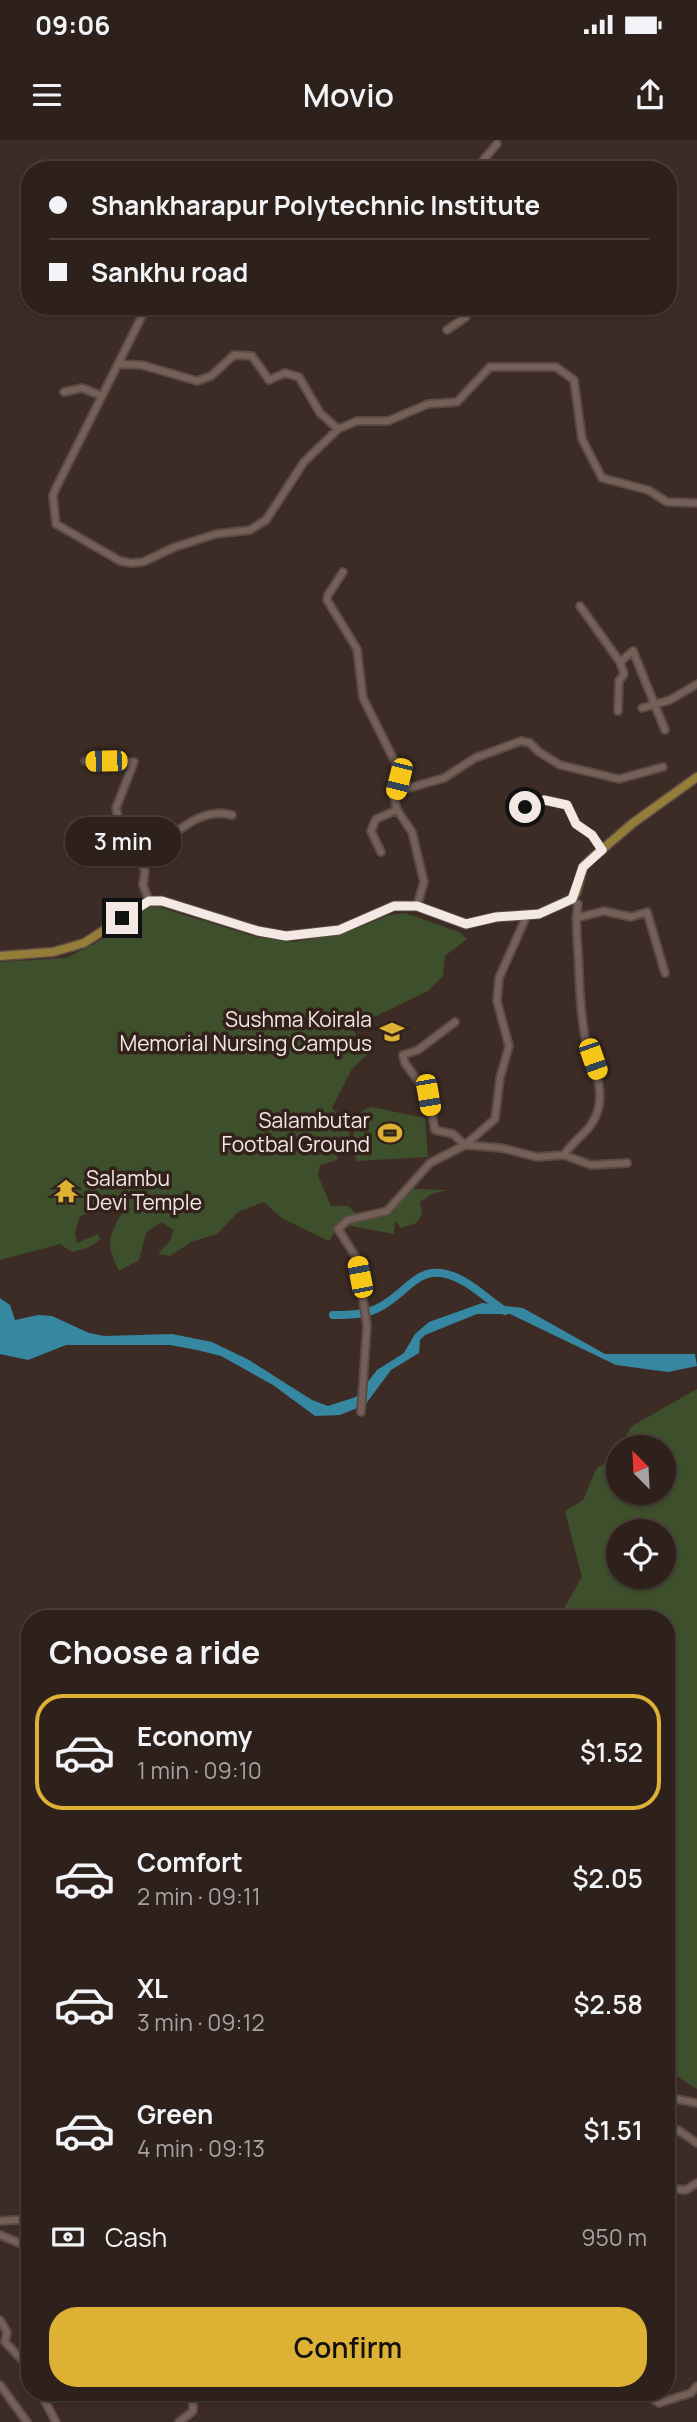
<!DOCTYPE html>
<meta charset="utf-8">
<style>
:root{--surface:#2e211c;--page:#3a2e29;--text:#f1f3f6;--muted:#a7a3a3;--line:#493e3b;--accent:#ddb133}
body{margin:0;font-family:Manrope,sans-serif;background:var(--page);color:var(--text);height:100vh;display:flex;flex-direction:column;font-size:26px;white-space:nowrap}
*{box-sizing:border-box;margin:0}
p{font-size:23px;color:var(--muted)}
.icon{flex:none;width:38px;height:38px;fill:none;stroke:currentColor;stroke-width:2;stroke-linecap:round;stroke-linejoin:round}
.map{position:relative;flex:1;overflow:hidden}
.panel{position:absolute;left:21px;top:1470px;width:654px;height:791px;display:flex;flex-direction:column;background:var(--surface);border-radius:28px;box-shadow:0 2px 5px #0004,0 0 0 2px var(--line)}
.panel>*{flex:none}
.banner{position:absolute;left:21px;top:21px;width:656px;height:154px;border-radius:28px;box-shadow:0 2px 5px #0004,0 0 0 2px var(--line);display:grid;align-content:center;height:154px;padding:0 28px;background:var(--surface)}
.needle{width:46px;rotate:336deg}
.buttons{position:absolute;left:606px;top:1295px;display:grid;gap:14px}
.buttons a{display:grid;place-items:center;width:70px;height:70px;border-radius:50%;background:var(--surface);box-shadow:0 2px 5px #0004,0 0 0 2px var(--line);font-size:35px}
.end{position:absolute;width:32px;height:32px;margin:-16px;border:9px solid #f3e8e3;background:#111;box-shadow:0 0 0 4px #111}
.from{border-radius:50%}
.bubble{position:absolute;height:49px;border-radius:24px;background:var(--surface);box-shadow:0 2px 5px #0004,0 0 0 2px var(--line);font-size:23px;font-weight:600;line-height:49px;text-align:center}
.car{position:absolute;width:21px;height:42px;margin:-21px -10px;border-radius:9px;box-shadow:0 0 5px 2px #0007;background:linear-gradient(#f5c518 24%,#345 0 40%,#f5c518 0 76%,#345 0 86%,#f5c518 0)}
.banner b{display:flex;align-items:center;gap:24px;height:66px;font-size:26px}
.banner b+b{border-top:2px solid var(--line)}
.banner i{width:18px;height:18px;background:var(--text)}
ul{padding:0;list-style:none}
li{display:flex;align-items:center;gap:21px;height:116px;margin:0 14px 10px;padding:0 14px;border:4px solid transparent;border-radius:28px}
li div{flex:1}
li b{display:block;font-size:26px}
li em{font-style:normal;font-weight:600}
li.active{border-color:var(--accent)}
li>.icon{width:63px;height:63px;stroke-width:1.5}
h2{padding:0 28px;font-size:32px;line-height:84px}
.pay{display:flex;align-items:center;gap:18px;height:77px;padding:0 28px;font-size:26px}
.pay p{margin-inline-start:auto}
.cta{display:flex;gap:14px;margin-top:auto;padding:14px 28px}
.cta a{flex:1;height:80px;border-radius:28px;background:var(--accent);color:#111;font-size:28px;font-weight:600;line-height:80px;text-align:center}
.status{display:flex;justify-content:space-between;align-items:center;height:49px;padding:0 35px;background:var(--surface);direction:ltr}
.status svg{height:19px;fill:currentColor}
header{display:flex;justify-content:space-between;align-items:center;height:91px;padding:0 28px;background:var(--surface);font-size:32px;font-weight:600}
.map>svg:first-child{display:block}
</style>
<div class="status"><b>09:06</b><svg viewBox="0 0 49 12"><path d="M0 12V9h3v3zM5 12V6h3v6zM10 12V3h3v9zM15 12V0h3v12zM26 1h20v11H26zM47 4h2v5h-2z"/></svg></div>
<header><svg class="icon" aria-label="menu" viewBox="0 0 24 24"><path d="M4 6h16M4 12h16M4 18h16"/></svg>Movio<svg class="icon" aria-label="share" viewBox="0 0 24 24"><path d="M12 15V3M7 8l5-5 5 5M5 13v7h14v-7"/></svg></header>
<div class="map">
<svg width="697" height="2282" viewBox="0 0 697 2282">
<rect width="100%" height="100%" fill="#3d2c25"/>
<path fill="#3e4f2c" fill-rule="evenodd" d="M152,765L256,797L295,802L348,792L389,775L405,773L459,792L467,799L445,816L443,836L428,851L353,887L360,908L375,907L352,929L332,968L350,989L349,1004L338,1011L337,1020L320,1025L318,1036L331,1066H348L362,1079L390,1072L412,1049L447,1050L432,1054L420,1062L422,1075L416,1083L401,1088L395,1080L394,1094L340,1084L329,1101L283,1079L264,1062L238,1072L217,1094L191,1102L170,1116L158,1114L169,1102L174,1090L161,1082L146,1093L139,1120L119,1131C104,1102 109,1094 126,1067L117,1064L80,1076L75,1093L77,1103L98,1094L100,1100L87,1108L72,1112L60,1104L0,1120V822L66,818L96,803Z
M371,967L425,978L428,1017L357,1021C349,1006 354,985 362,971Z
M697,1249V1949L667,1930V1479H558L582,1437L565,1371L583,1360L597,1328L613,1318L618,1310V1353H663V1307H620L632,1286ZM618,1391H663V1437H618Z"/>
<path fill="#3687a1" d="M0,1158L10,1165L15,1180L38,1175L52,1176L89,1193L104,1196L172,1194L212,1202L249,1220L312,1260L328,1266L356,1257L377,1230L404,1213L415,1194L429,1182L482,1163L523,1168L605,1214H695L697,1226L668,1232L616,1225L510,1174H477L425,1195L420,1200L419,1213L391,1230L365,1265L340,1275L315,1276L273,1245L221,1216L197,1210L170,1205H66L28,1220L0,1214Z"/>
<g fill="none" stroke-linecap="round" stroke-linejoin="round">
<path stroke="#3687a1" stroke-width="8" d="M333,1175C348,1175 362,1175 376,1169C411,1153 419,1115 465,1142C479,1150 491,1162 505,1171"/>
<g stroke="#5a4b45" stroke-width="10">
<path id="minor" d="M483,30L484,19L497,4
M160,166L143,174L56,348L53,356L56,384L120,421L132,423L143,422L175,407L216,394L250,390L266,380L304,322L338,289L357,281H388L428,264L457,262L490,227H556L574,240L582,299L602,338L648,350L667,362L697,363
M447,190L466,177L469,166
M119,224L142,225L197,241L211,236L234,215L252,216L269,240L285,233L299,237L320,273L338,289
M64,252L82,248L102,256
M343,432L328,455L327,460L357,509L363,558L398,628L394,657L397,670L412,692L424,742L417,766
M580,466L620,522
M642,568L670,560L697,544
M618,571L619,541L624,534L620,522L633,511L665,590
M85,621L134,622L116,668L123,700L145,730L143,745L149,761
M395,652L444,638L475,618L521,601L530,603L539,612L560,625L619,639L663,627
M525,668L544,660L567,665L576,684L592,695L602,710
M381,712L371,691L376,679L397,670
M140,721C166,705 195,664 232,675
M576,778L604,771L631,777L647,772L665,833
M455,882L418,910L403,915L405,923L428,955L435,990L453,994L465,1005L502,1008L537,1017L564,1015C575,998 592,991 598,970C605,944 590,921 585,897C579,865 580,843 578,812C577,794 575,782 578,764L572,759
M564,1015L591,1025L627,1023
M361,1272L367,1185L356,1117L338,1089L348,1080L387,1071L430,1023L465,1005L495,979L500,938L509,906L497,861L499,838L527,775
M217,1479L218,1474
M667,1957L697,1963
M667,1988L678,1990L697,2003
M667,2048L686,2050L697,2043
M0,2081L30,2079
M0,2095L22,2104L30,2116
M0,2180L7,2192L5,2202L30,2228
M0,2245L27,2282
M40,2252L56,2282
M641,2252L659,2263L691,2253L697,2246
M179,2282L193,2271V2255L201,2252"/>
</g>
<g stroke="#5a4b45" stroke-width="11">
<path id="major" d="M0,816L53,812L84,803L149,761H162L258,791L286,796L339,790L394,766H417L466,784L496,777L539,774L572,759L576,753L583,727L591,719L633,683L697,637"/>
</g>
<use href="#minor" stroke="#746059" stroke-width="6"/>
<use href="#major" stroke="#947d39" stroke-width="8"/>
</g>
<g fill="none" stroke-linecap="round" stroke-linejoin="round">
<path stroke="#f3e8e3" stroke-width="9" d="M122,778L149,761H162L258,791L286,796L339,790L394,766H417L466,784L496,777L539,774L572,759L583,727L602,710L592,695L576,684L567,665L544,660L525,667"/>
</g>
<defs>
<g id="university-bare" transform="scale(1.89)"><path d="M0-5L7-2L0 1L-7-2ZM-4 1L0 2.5L4 1V4Q0 6-4 4Z" fill="#ddb133" stroke="#33221c" stroke-width="2.5" paint-order="stroke"/></g>
<g id="stadium-bare" transform="scale(1.89)"><path d="M0-5a6.5 5 0 1 0 0 10a6.5 5 0 1 0 0-10ZM-3.5-1.8h7v3.6h-7Z" fill="#ddb133" stroke="#33221c" stroke-width="2.5" paint-order="stroke"/></g>
<g id="temple-bare" transform="scale(1.89)"><path d="M0-6L5-2H3V0L6.5 2.5H4V6H1.5V3h-3V6H-4V2.5H-6.5L-3 0V-2H-5Z" fill="#ddb133" stroke="#33221c" stroke-width="2.5" paint-order="stroke"/></g>
</defs>
<g fill-rule="evenodd">
<use href="#university-bare" x="392" y="892"/>
<use href="#stadium-bare" x="390" y="993"/>
<use href="#temple-bare" x="66" y="1051"/>
</g>
<g text-anchor="middle" stroke-width="7" stroke-linejoin="round" paint-order="stroke">
<g font-size="21" fill="#f3e8e3" stroke="#33221c" text-anchor="end">
<text x="372" y="887">Sushma Koirala<tspan x="372" dy="24">Memorial Nursing Campus</tspan></text>
<text x="370" y="988">Salambutar<tspan x="370" dy="24">Footbal Ground</tspan></text>
<text x="86" y="1046" text-anchor="start">Salambu<tspan x="86" dy="24">Devi Temple</tspan></text>
</g>
</g>
</svg>
<div class="buttons">
<a><svg class="needle" viewBox="-14 -14 28 28"><path d="M0-13l5 13h-10z" fill="#e53935"/><path d="M0 13l5-13h-10z" fill="#a7a3a3"/></svg></a>
<a><svg class="icon" aria-label="locate" viewBox="0 0 24 24"><circle cx="12" cy="12" r="6"/><path d="M12 2v4M12 18v4M2 12h4M18 12h4"/></svg></a>
</div>
<i class="end from" style="left:525px;top:667px"></i>
<i class="end" style="left:122px;top:778px"></i>
<div class="bubble" style="left:65px;top:677px;width:116px">3 min</div>
<i class="car" style="left:106px;top:621px;rotate:269deg"></i>
<i class="car" style="left:399px;top:639px;rotate:194deg"></i>
<i class="car" style="left:593px;top:919px;rotate:161deg"></i>
<i class="car" style="left:428px;top:955px;rotate:170deg"></i>
<i class="car" style="left:360px;top:1137px;rotate:349deg"></i>
<div class="banner">
<b><i class="from"></i>Shankharapur Polytechnic Institute</b>
<b><i></i>Sankhu road</b>
</div>
<section class="panel">
<h2>Choose a ride</h2>
<ul>
<li class="active"><svg class="icon" aria-label="car" viewBox="0 0 24 24"><path d="M5 17H2v-5l4-1 3-4h7l3 4 3 1v5h-3M9 17h6M6 11h13"/><circle cx="7" cy="17" r="2"/><circle cx="17" cy="17" r="2"/></svg><div><b>Economy</b><p>1 min · 09:10</p></div><em>$1.52</em></li>
<li><svg class="icon" aria-label="car" viewBox="0 0 24 24"><path d="M5 17H2v-5l4-1 3-4h7l3 4 3 1v5h-3M9 17h6M6 11h13"/><circle cx="7" cy="17" r="2"/><circle cx="17" cy="17" r="2"/></svg><div><b>Comfort</b><p>2 min · 09:11</p></div><em>$2.05</em></li>
<li><svg class="icon" aria-label="car" viewBox="0 0 24 24"><path d="M5 17H2v-5l4-1 3-4h7l3 4 3 1v5h-3M9 17h6M6 11h13"/><circle cx="7" cy="17" r="2"/><circle cx="17" cy="17" r="2"/></svg><div><b>XL</b><p>3 min · 09:12</p></div><em>$2.58</em></li>
<li><svg class="icon" aria-label="car" viewBox="0 0 24 24"><path d="M5 17H2v-5l4-1 3-4h7l3 4 3 1v5h-3M9 17h6M6 11h13"/><circle cx="7" cy="17" r="2"/><circle cx="17" cy="17" r="2"/></svg><div><b>Green</b><p>4 min · 09:13</p></div><em>$1.51</em></li>
</ul>
<div class="pay"><svg class="icon" aria-label="cash" viewBox="0 0 24 24"><path d="M3 7h18v10H3z"/><circle cx="12" cy="12" r="2"/></svg>Cash<p>950 m</p></div>
<div class="cta"><a>Confirm</a></div>
</section>
</div>
